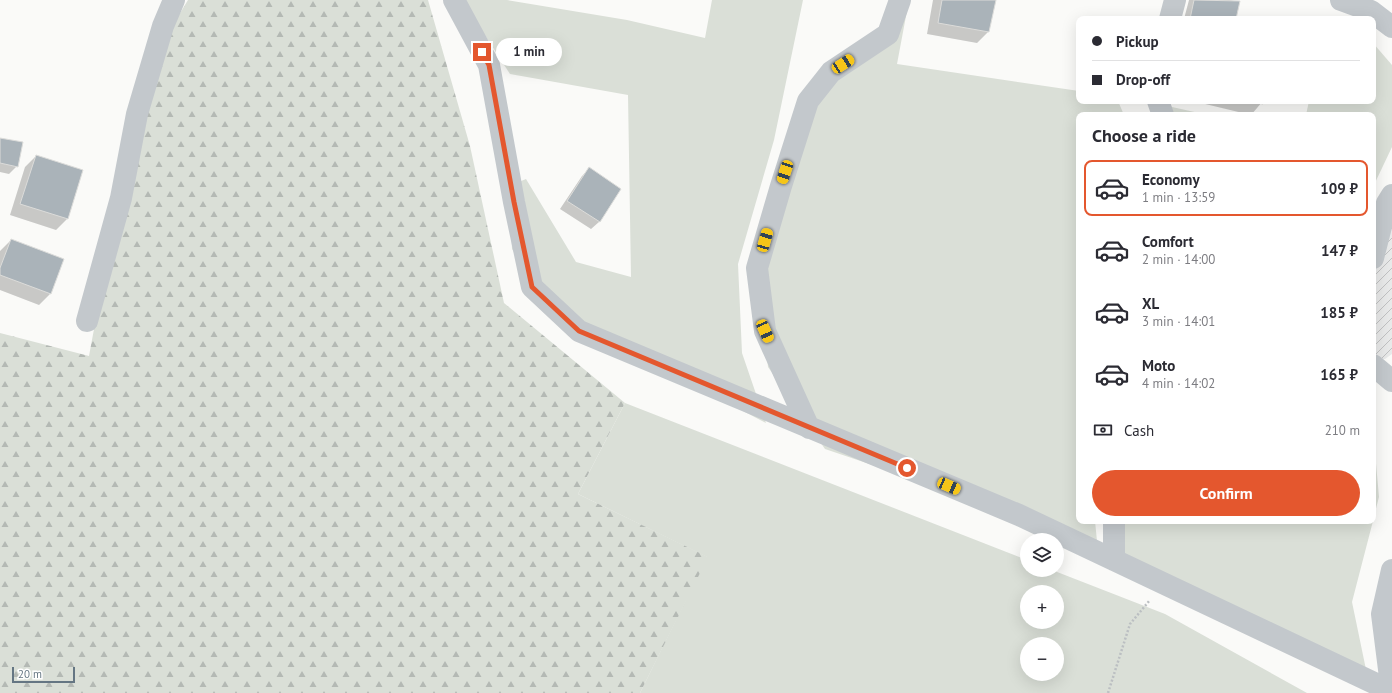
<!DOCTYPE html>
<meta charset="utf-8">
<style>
:root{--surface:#fff;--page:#f7f7f7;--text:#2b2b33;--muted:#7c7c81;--line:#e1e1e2;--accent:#e4572e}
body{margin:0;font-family:"PT Sans",sans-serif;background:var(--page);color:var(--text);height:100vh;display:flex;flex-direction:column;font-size:15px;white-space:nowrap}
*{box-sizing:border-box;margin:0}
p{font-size:13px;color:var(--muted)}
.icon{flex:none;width:22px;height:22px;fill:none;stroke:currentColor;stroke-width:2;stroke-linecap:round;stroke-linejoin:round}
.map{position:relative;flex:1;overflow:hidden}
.sheet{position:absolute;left:1076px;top:112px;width:300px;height:412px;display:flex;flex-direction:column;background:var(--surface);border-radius:8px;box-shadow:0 4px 16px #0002}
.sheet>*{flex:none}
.top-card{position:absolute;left:1076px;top:16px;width:300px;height:88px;border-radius:8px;box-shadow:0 4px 16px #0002;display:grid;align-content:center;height:88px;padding:0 16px;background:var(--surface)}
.fabs{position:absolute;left:1020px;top:533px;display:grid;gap:8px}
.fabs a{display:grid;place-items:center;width:44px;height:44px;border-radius:50%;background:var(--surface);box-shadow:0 4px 16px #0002;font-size:20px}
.scale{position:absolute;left:12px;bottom:10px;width:63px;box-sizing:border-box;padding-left:4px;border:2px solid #657683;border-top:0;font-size:11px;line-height:14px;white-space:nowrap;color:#657683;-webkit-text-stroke:3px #fff;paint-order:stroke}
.end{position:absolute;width:18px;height:18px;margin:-9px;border:5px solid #e4572e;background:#fff;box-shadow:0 0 0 2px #fff}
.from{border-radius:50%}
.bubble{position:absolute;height:28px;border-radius:14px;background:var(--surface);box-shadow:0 4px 16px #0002;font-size:13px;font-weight:700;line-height:28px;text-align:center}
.car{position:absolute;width:12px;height:24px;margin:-12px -6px;border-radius:5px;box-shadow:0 0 3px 1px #0007;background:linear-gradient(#f5c518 24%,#345 0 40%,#f5c518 0 76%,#345 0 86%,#f5c518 0)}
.top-card b{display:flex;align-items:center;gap:14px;height:38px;font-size:15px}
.top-card b+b{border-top:1px solid var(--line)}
.top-card i{width:10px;height:10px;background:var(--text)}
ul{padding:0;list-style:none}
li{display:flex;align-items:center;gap:12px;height:56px;margin:0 8px 6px;padding:0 8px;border:2px solid transparent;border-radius:8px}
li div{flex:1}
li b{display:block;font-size:15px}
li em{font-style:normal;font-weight:700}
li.active{border-color:var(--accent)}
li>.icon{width:36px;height:36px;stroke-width:1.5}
h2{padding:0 16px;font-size:18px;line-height:48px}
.pay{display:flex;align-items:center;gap:10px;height:44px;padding:0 16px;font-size:15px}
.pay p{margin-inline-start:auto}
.button{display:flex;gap:8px;margin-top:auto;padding:8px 16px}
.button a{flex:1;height:46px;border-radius:24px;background:var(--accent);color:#fff;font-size:16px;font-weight:700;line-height:46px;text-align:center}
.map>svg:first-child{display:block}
</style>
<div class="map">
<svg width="1392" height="693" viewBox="0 0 1392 693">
<defs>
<pattern id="industrial-furrows" width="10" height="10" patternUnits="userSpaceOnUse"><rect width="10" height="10" fill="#e8e9e9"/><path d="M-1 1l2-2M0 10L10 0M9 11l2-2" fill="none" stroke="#c0c1c2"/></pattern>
<pattern id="forest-firs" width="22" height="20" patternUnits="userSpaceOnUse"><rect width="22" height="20" fill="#dadfd7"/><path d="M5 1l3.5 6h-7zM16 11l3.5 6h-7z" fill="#b4b9b4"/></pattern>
</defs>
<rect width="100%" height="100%" fill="#fafaf8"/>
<path fill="url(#industrial-furrows)" d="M1392,197V354L1385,359H1373V248Z"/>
<path fill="#dadfd7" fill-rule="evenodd" d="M462,0H507L627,20L705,38L712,0H803L774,140L738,264L742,353L766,423L547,308L512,249L509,186L526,179L576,262L631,277L628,95L510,74Z
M909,0L897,64L1079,91V101H1118L1124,115H1079V521H1095L1097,541L825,449L768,367L758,264L801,102Z
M1373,43L1392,65V147L1373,187V115H1306L1309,101H1373Z
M1154,103L1208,115H1158Z
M625,403L1027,560V570H1052L1165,614L1307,693H640L707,557L578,494ZM1027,592H1057V622H1027ZM1027,644H1057V674H1027Z
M1373,430L1379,497L1373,520Z
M1115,521H1373L1352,602L1369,684L1118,556Z"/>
<path fill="url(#forest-firs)" d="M188,0H428L470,146L504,303L625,403L578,494L708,557L640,693H0V333L89,356L119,195L174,23Z"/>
<path fill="#0003" d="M933,0H994L988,32L977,43L927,34Z
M1189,0H1229L1239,2L1235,19H1184Z
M1201,101H1263L1251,115L1201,103Z
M0,139L17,166L9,174L0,172Z
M36,156L82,170L67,219L56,230L10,215L25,167Z
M589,169L620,189L599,222L591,229L560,209L582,176Z
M11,240L50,294L39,305L0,290V251Z"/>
<path fill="#aab3b9" stroke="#dcdcda" d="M942,0H996L989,32L938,23Z
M1194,0L1240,1L1236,19H1190Z
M1250,101H1264L1263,104Z
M0,138L23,142L18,167L0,163Z
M36,155L83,170L68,219L20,204Z
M589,167L621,189L600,222L567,201Z
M11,239L64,259L51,294L0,275V268Z"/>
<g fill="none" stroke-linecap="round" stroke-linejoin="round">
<path stroke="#bbbfc2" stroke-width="2.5" stroke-dasharray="2 2" stroke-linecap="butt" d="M1108,693L1130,624L1150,600"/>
<path stroke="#c3c8cc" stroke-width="22" d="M454,0L489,65L514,202L532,287L579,331L1019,515L1374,683L1389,693
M1341,0L1371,11L1392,27
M1170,19L1175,0
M1158,101L1163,115
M1373,258L1387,203L1392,195
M87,321L121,198L137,114L163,26L174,0
M1373,365L1392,381
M809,428L765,331L757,268L781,186L808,101L831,72L888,34L900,0
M1114,521V560
M1392,570L1382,614L1392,693"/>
</g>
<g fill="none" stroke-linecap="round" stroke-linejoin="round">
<path stroke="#e4572e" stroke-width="5" d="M482,52L489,65L514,202L532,287L579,331L907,468"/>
</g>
</svg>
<div class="fabs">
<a><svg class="icon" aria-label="layers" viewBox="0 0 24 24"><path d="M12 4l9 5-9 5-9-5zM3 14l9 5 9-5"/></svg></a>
<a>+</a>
<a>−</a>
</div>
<div class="scale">20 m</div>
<i class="end from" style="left:907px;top:468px"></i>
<i class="end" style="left:482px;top:52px"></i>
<div class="bubble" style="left:496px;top:38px;width:66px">1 min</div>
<i class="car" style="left:843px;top:64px;rotate:57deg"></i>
<i class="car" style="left:785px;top:172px;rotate:198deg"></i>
<i class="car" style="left:765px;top:240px;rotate:16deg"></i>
<i class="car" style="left:765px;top:331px;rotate:156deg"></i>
<i class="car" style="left:949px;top:486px;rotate:113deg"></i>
<div class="top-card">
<b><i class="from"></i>Pickup</b>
<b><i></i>Drop-off</b>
</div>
<section class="sheet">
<h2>Choose a ride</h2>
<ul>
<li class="active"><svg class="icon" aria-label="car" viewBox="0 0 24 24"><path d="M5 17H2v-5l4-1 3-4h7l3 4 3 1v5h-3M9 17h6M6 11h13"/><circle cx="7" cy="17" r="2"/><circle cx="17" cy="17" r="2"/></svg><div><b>Economy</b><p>1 min · 13:59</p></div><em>109 ₽</em></li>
<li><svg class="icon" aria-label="car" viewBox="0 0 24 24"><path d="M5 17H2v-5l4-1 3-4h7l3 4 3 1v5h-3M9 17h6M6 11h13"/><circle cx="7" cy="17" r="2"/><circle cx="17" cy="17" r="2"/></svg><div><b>Comfort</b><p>2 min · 14:00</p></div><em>147 ₽</em></li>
<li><svg class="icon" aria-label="car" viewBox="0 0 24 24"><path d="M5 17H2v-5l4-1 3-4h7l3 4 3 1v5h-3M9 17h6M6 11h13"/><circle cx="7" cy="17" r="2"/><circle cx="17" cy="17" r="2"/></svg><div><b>XL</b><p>3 min · 14:01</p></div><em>185 ₽</em></li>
<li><svg class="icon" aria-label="car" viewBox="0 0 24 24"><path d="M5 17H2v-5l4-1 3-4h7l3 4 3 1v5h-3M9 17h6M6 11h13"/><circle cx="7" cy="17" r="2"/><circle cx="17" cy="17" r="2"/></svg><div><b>Moto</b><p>4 min · 14:02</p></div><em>165 ₽</em></li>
</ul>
<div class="pay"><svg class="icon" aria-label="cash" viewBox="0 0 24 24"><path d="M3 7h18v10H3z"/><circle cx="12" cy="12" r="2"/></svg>Cash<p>210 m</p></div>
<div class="button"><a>Confirm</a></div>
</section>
</div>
